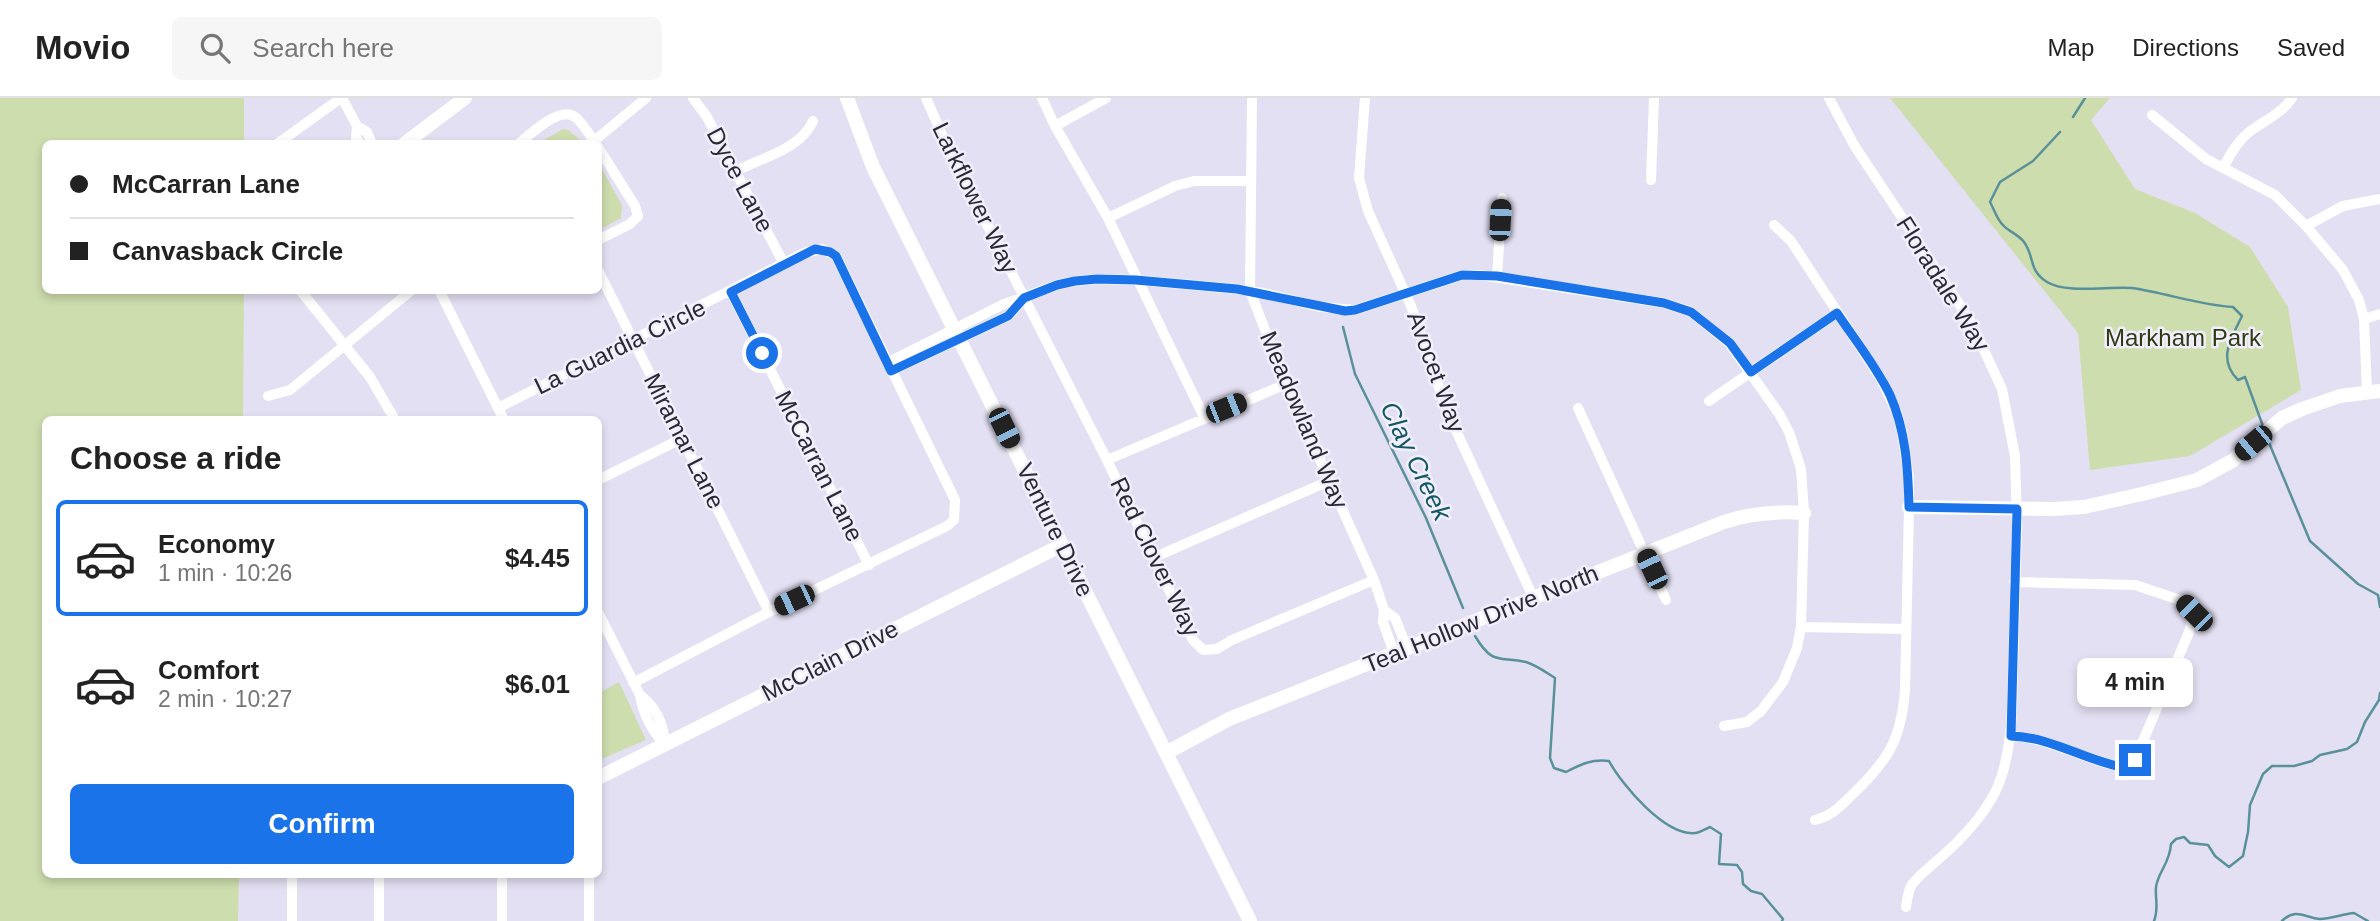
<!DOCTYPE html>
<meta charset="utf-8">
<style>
:root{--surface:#fff;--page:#f6f6f6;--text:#222;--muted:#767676;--line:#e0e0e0;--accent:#1a73e8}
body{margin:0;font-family:Arial,sans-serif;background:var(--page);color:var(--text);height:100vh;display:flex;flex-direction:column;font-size:26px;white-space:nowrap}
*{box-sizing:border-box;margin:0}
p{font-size:23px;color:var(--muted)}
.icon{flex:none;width:38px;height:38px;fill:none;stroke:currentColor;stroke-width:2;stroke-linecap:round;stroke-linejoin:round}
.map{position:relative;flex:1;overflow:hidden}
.details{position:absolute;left:42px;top:318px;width:560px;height:462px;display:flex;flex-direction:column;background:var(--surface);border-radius:10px;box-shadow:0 4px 10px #0003}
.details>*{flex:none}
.guide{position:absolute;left:42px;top:42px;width:560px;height:154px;border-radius:10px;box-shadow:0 4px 10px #0003;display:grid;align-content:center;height:154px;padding:0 28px;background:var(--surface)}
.end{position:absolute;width:32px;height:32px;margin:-16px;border:9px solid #1a73e8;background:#fff;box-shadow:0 0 0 4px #fff}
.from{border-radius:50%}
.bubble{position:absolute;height:49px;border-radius:10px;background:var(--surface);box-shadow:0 4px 10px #0003;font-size:23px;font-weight:600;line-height:49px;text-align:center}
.car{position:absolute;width:21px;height:42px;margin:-21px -10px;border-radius:9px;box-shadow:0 0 5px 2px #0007;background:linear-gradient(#222 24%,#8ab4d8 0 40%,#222 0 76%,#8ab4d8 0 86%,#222 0)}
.guide b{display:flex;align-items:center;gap:24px;height:66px;font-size:26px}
.guide b+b{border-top:2px solid var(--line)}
.guide i{width:18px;height:18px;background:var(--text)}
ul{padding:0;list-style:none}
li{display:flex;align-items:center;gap:21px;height:116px;margin:0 14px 10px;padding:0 14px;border:4px solid transparent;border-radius:10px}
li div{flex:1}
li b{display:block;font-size:26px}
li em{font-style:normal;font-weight:600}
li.active{border-color:var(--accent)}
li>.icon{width:63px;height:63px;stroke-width:1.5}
h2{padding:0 28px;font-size:32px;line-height:84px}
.cta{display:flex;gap:14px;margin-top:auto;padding:14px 28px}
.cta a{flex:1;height:80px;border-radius:10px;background:var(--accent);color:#fff;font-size:28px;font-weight:600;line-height:80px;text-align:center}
header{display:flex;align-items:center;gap:42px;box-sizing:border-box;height:98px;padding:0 35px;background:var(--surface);border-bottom:2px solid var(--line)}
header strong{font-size:33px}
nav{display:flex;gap:38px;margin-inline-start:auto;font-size:24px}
.search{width:490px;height:63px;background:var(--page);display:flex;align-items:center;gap:18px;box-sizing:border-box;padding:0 24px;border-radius:10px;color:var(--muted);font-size:26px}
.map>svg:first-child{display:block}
</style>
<header>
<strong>Movio</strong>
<div class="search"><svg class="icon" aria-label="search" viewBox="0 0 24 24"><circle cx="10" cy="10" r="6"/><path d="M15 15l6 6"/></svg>Search here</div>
<nav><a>Map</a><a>Directions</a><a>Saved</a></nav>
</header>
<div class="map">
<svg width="2380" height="823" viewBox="0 0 2380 823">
<rect width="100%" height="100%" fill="#e4e0f3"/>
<path fill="#ceddae" d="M0,0H244V45L46,46V192L244,193L243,322H46V777H239L238,823H0Z
M1890,0H2110L2091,22L2135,91L2195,115L2250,149L2288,209L2301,292L2190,358L2090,372L2078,235Z
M563,31L568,32L584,45H539Z
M599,66L622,107L621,120L599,132Z
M619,584L646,642L599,662V595Z"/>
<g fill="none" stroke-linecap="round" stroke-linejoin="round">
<path stroke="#59919b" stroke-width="2.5" d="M2073,19L2085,0
M2060,34L2033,63L2000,84L1990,104C1994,111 1997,122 2003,127C2009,134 2018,136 2024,144C2035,159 2028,172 2047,184C2066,196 2110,188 2132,190C2166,195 2199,207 2233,209L2242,218C2231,241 2217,261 2238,282L2245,279L2264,331
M1343,229L1355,276L1426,420L1463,510
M2267,340L2310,443L2358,486L2378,497L2380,509
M1475,538C1493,568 1499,558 1526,564C1536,567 1547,575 1555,580L1550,660L1554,670L1566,674C1581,666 1592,661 1609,663C1622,687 1665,738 1695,735C1700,735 1705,731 1710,729L1721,736L1719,766L1737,767L1742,774L1743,786L1751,793L1762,796L1783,821L1782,823
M2154,823C2159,811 2155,801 2156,789C2158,774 2170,765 2171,746L2176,741L2184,739L2190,745L2208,747L2215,758L2229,769L2243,758L2248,734L2250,707L2263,676L2272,668H2294L2312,663L2320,657L2347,651L2357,644L2365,624L2379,602L2380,595
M2282,823C2296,809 2305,820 2320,821C2330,821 2343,816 2354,815L2368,823"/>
<path stroke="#fff" stroke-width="10" d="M342,0L357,28L356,40L360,46
M693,0L707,19L784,166
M926,0L947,48L1107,362L1193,542L1203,552L1217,551L1232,542L1374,482
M1042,0L1055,28L1108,120L1204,319
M1252,0L1250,193L1286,286L1374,482L1384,512L1383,524L1394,555
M1365,0L1359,80L1368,113L1411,208L1447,313L1534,501
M1829,0L1854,47L1971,224L2002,291L2015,358L2017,427L2012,610C2009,676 1998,705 1951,750C1941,760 1917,778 1911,788C1908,794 1907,803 1906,809
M2152,17L2206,61L2275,97L2306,128L2343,172L2359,202L2364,221L2367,294
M357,28L367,34L372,46
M1055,28L1106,0
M594,43L646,0
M277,46L341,0
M518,46C531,36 560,7 575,19C579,21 592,40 596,46
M598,49L635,108L638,118L630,126L598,142
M2223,70C2230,57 2237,44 2249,34C2264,23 2281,16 2292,0
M736,73C761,60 801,51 813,23
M1651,82L1654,0
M1108,120L1175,88L1194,83H1250
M1774,127L1791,143L1881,281L1897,315L1902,334L1909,381V409L1905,593C1901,641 1889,661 1855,694C1841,707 1834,717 1815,722
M2306,128L2343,108L2380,101
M598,172L769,514
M1497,178L1502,100
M300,192L370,279L395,322
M439,192L504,322
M731,194L869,467
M2364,221L2380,216
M887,265L1004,206L1057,187L1075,183L1097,181L1136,182L1237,191L1263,195L1320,209L1355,212L1462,177H1480L1664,205L1691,214L1729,245L1780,317L1789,334L1801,371L1804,415L1801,529L1797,550L1783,584L1761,613L1747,624L1724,628
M891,273L1008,218L1024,201
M268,298L290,292L412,192
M1709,303L1837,215
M498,310L804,155L822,151L836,158L955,402L954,422L947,428L769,514L633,585
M1578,310L1666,502
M1107,362L1286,286
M598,382L683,340
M1155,459L1329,383
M1384,512L1395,520L1407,550
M598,514L640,597C643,616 652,633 665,647
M1801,529L1906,531
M640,597C656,609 664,627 665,647
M2011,638C2052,640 2086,663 2126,670L2135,662L2189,534L2194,515L2183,503L2135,487L2014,484
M379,777V823
M502,777V823
M589,777V823
M292,823V777"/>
<path stroke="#fff" stroke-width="14" d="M847,0L873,69L1250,823
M404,46L465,0
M1909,409L2053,411L2084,409L2142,396L2197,382L2232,363L2282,320L2302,311L2340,298L2380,293
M1166,655L1229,621L1724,424C1751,415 1776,413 1804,415
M598,680L1062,447"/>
</g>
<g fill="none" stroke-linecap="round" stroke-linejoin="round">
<path stroke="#1a73e8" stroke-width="9" d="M762,255L731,194L815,151L830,154L836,158L891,273L1008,218L1024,200L1057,187L1075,183L1097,181L1136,182L1237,191L1345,213L1355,212L1462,177L1497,178L1664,205L1691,214L1730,245L1751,274L1837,215C1855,242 1876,268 1890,297C1906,333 1908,371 1909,409L2017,411L2011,638C2052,639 2086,663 2126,670L2135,662"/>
</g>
<g text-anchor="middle" stroke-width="5" stroke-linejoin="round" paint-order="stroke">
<g font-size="24" fill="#2a2930" stroke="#f1eefe">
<text transform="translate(740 82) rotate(62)" y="8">Dyce Lane</text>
<text transform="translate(975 100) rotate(64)" y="8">Larkflower Way</text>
<text transform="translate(1943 186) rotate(58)" y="8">Floradale Way</text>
<text transform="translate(620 249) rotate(-26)" y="8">La Guardia Circle</text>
<text transform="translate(1436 274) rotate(70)" y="8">Avocet Way</text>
<text transform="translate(1304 322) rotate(67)" y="8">Meadowland Way</text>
<text transform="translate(684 343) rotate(63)" y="8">Miramar Lane</text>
<text transform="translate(819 368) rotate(63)" y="8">McCarran Lane</text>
<text transform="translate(1055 432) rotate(64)" y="8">Venture Drive</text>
<text transform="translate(1155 459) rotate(64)" y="8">Red Clover Way</text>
<text transform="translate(1481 521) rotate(-22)" y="8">Teal Hollow Drive North</text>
<text transform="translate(830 563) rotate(-27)" y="8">McClain Drive</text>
</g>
<g font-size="24" fill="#313b10" stroke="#f1eefe">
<text x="2183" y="248">Markham Park</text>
</g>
<g font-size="26" font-style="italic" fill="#125761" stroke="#f1eefe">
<text transform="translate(1416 363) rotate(64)" y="9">Clay Creek</text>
</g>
</g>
</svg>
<i class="end from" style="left:762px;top:255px"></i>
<i class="end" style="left:2135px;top:662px"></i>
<div class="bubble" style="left:2077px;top:560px;width:116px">4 min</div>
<i class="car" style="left:1500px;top:122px;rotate:3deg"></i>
<i class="car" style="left:1226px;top:310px;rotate:68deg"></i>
<i class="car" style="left:1004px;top:330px;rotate:154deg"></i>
<i class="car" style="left:2253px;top:345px;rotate:230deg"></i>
<i class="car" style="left:1652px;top:471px;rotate:335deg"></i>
<i class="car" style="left:794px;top:502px;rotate:245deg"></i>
<i class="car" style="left:2194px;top:515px;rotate:315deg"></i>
<div class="guide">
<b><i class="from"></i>McCarran Lane</b>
<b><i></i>Canvasback Circle</b>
</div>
<section class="details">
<h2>Choose a ride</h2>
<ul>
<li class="active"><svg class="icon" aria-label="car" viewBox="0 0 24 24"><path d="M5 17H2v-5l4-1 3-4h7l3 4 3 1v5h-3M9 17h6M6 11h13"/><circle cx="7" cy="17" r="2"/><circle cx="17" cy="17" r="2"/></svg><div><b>Economy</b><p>1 min · 10:26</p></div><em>$4.45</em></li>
<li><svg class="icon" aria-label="car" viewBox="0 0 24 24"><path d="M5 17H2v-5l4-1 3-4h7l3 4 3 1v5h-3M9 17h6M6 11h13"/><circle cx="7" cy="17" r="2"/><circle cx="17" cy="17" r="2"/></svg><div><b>Comfort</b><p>2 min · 10:27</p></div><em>$6.01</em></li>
</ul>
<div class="cta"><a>Confirm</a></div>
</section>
</div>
